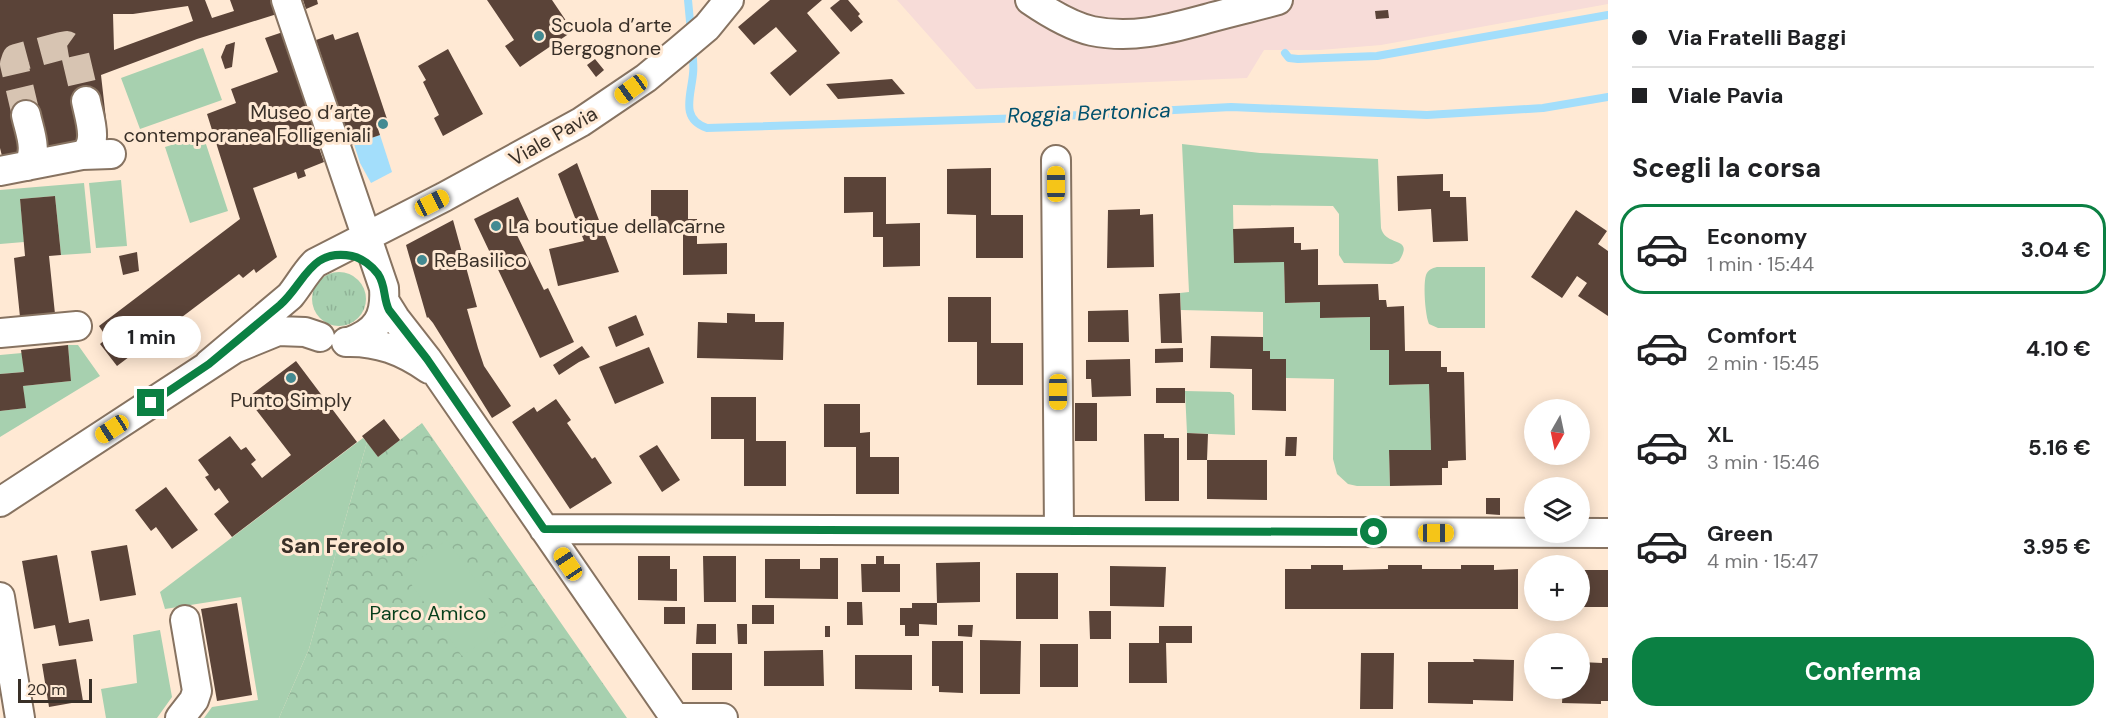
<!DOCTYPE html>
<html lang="it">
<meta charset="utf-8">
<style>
:root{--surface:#fff;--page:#f2f2f2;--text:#202124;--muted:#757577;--line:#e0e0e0;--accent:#0b8043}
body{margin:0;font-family:"DM Sans",sans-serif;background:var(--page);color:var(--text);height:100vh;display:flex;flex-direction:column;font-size:22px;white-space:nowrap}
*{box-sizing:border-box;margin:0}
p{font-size:20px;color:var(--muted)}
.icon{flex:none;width:33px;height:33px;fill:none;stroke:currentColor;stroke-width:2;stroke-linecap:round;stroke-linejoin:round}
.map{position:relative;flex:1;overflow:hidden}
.drawer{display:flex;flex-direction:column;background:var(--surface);width:510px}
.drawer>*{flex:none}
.banner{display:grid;align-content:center;height:132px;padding:0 24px;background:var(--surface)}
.needle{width:39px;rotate:189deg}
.buttons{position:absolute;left:1524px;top:399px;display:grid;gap:12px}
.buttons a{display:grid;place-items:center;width:66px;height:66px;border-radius:50%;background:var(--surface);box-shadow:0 3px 15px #0003;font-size:30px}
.scale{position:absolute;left:18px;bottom:15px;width:74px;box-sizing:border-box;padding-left:6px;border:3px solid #393028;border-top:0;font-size:16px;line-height:21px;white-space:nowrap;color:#393028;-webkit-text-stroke:4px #ffe9d4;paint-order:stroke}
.end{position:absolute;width:27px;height:27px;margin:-14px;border:8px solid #0b8043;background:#fff;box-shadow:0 0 0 3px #fff}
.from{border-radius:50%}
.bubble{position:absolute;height:42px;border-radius:21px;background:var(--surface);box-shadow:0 3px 15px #0003;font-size:20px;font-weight:700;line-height:42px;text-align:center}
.car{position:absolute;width:18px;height:36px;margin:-18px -9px;border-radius:8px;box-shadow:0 0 4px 2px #0007;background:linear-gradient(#f5c518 24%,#345 0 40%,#f5c518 0 76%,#345 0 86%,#f5c518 0)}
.banner b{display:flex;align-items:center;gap:21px;height:57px;font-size:22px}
.banner b+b{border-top:2px solid var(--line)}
.banner i{width:15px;height:15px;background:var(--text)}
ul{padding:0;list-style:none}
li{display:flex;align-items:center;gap:18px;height:90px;margin:0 12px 9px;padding:0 12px;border:3px solid transparent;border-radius:24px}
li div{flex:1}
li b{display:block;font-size:22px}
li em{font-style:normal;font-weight:700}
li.selected{border-color:var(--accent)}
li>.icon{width:54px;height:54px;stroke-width:1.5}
h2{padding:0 24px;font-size:27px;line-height:72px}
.cta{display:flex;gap:12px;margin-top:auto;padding:12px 24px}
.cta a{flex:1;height:69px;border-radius:24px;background:var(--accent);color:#fff;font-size:24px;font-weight:700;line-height:69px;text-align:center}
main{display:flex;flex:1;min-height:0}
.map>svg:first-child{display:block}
</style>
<main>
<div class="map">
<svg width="1608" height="718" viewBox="0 0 1608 718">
<defs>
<pattern id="grass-tufts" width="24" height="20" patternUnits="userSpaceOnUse" patternTransform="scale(1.5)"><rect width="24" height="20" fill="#a7d0af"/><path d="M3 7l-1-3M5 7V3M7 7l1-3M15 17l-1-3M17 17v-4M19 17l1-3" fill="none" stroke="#90b397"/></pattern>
<pattern id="forest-crowns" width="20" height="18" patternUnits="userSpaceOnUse" patternTransform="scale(1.5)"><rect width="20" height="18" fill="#a7d0af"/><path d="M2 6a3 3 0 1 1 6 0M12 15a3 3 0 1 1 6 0" fill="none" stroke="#90b397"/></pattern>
</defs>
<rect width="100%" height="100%" fill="#ffe9d4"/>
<path fill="#f7dcd8" d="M897,0H1608V4L1381,45L1320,50H1264L1247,78L976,89Z"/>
<path fill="url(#grass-tufts)" d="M312 299a27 27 0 1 1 54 0a27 27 0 1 1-54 0Z"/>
<path fill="url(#forest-crowns)" d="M422,423L604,685L627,718H279L309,649L367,442L378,457Z"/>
<path fill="#a7d0af" d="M203,48L222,100L140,129L121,78Z
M203,135L228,211L190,223L165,147Z
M1182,144L1260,153L1378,159L1381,228C1386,248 1415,235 1399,261L1392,264L1344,263L1339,255V214L1333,206L1233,205L1234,262H1284L1285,303L1320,302V318L1370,317V350H1389V385L1429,384L1431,450H1389L1390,486H1357L1348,484L1337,474L1333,459L1334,379L1286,378V359H1270L1263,351V312L1181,310L1180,293L1189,292Z
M121,180L127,246L96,248L89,183Z
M84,183L91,253L61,255L55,196L20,199L24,242L0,244V190Z
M1437,267H1485V328H1438L1429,324C1425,315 1423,284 1426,275C1428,270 1432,268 1437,267Z
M68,345H78L100,376L0,437V411L25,408L23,386L71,381Z
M22,353L24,372L0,374V355Z
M1185,391L1230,392L1234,395L1235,435L1187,433Z
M363,438L367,442L309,649L279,718H204L212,707L258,700L241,597L165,609L160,592Z
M447,540L507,624L462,656L402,571Z
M160,630L172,697L157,718H106L101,689L137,683L133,635Z"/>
<path fill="#a3defb" d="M380,135L392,172L371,183L360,163L354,144Z"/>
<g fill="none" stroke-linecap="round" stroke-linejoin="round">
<path stroke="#a3defb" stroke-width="8" d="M688,0L691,32
M692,49C693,58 694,66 693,74C691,96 680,119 707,128L1024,118L1231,107L1427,115L1543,108L1608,97
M1285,53L1289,58L1298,59L1377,56L1608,15"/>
</g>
<path fill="#5a4338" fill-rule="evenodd" d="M0,0H205L212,18L234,11L230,0H272L277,14L197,39L101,75L108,137L3,160L0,148ZM188,6L193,21L114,50L113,14H133Z
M303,0H317L318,4L306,9Z
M487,0H552L573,31L520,67L505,46L514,40Z
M770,0H822L807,13L840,53L790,96L770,73L797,51L776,27L754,45L738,27Z
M840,0H848L860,14L858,16L863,22L851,32L830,8Z
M1388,10L1389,18L1376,19L1375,11Z
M283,32L316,126L312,128L324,162L304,170L306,176L298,179L296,172L253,188L277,257L256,273L254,269L243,278L239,274L117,366L100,344L107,338L99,326L240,219L207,114L236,103L231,89L278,72L265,38Z
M358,32L388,122L377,126L380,135L351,145L316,40L333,34L335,40Z
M235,42L232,67L225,69L221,57L226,45Z
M448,49L483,114L443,136L434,118L439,115L423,82L426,80L418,66Z
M595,59L604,70L596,77L587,65Z
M892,79L905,94L838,99L826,84Z
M577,163L619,272L558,286L549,249L584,241L558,174Z
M991,168V215H1023V258H976V215L947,214V169Z
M1443,174V191H1450V197H1466L1468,241L1433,242L1431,209L1398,211L1397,176Z
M844,177H886V224L920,223V266L883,267V237H873V212L844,213Z
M651,190H688V219H697V244L727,243V274L683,275V233H651Z
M55,196L61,255L49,256L55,314L20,317L14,258L25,256L20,199Z
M518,197L530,223L515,231L544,290L548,288L574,342L540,358L474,219Z
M1140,209V215L1153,214L1154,267L1107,268L1108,210Z
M1576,210L1607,231L1598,244L1608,251V316L1578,296L1587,283L1577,276L1562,298L1531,277Z
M453,220L477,307L467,309L478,348L484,366L511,406L492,418L433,323L428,317L427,318L406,245Z
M1294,227V243H1301V250L1318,249V285L1378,284L1379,300H1386L1387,307L1404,306L1405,351H1441V367H1447V372H1464L1466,460L1448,461V468H1442V485L1390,486L1389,450H1431L1429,384L1389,385V350H1370V317L1320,318V302L1285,303L1284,262L1234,263L1233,229Z
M137,252L139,271L123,275L119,256Z
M1180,293L1182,343H1161L1159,294Z
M948,297H991V343H1023V385H977V342H948Z
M1128,310L1129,342H1088V311Z
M727,313L755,314V322H784L783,360L697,358L698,322L727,323Z
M636,315L644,335L616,347L608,327Z
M1211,336L1263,337V351H1270V359H1286V411L1252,410V369L1210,368Z
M68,345L71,381L23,386L26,408L0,411V374L24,372L21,350Z
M582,346L590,357L579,362L559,375L553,365Z
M649,347L664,383L615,404L599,367Z
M1183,348V362L1155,363V349Z
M1130,359L1131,396L1092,397L1091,379H1086V360Z
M296,361L357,442L232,537L214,514L229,502L219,488L215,491L205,477L209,475L198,460L230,436L241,450L246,447L256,460L251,464L262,478L291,455L247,398Z
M1156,388H1185V403H1156Z
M711,397H756V441H786V486H744V439H711Z
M556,399L571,420L567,423L592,459L595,457L612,483L570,509L512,422L534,407L537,412Z
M1075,403H1097V441H1075Z
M824,404H860V433L870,432V457H899V494H856V447H824Z
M384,419L400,440L378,457L362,436Z
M1187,433L1208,434L1207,460H1187Z
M1144,434H1164V438H1179V501H1145Z
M1286,437H1297L1296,456H1285Z
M657,445L680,480L662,492L639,456Z
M1207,460H1267V500L1207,499Z
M166,487L198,530L172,549L156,527L151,531L135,510Z
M1486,498H1500V515L1486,514Z
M127,545L136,595L100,601L91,551Z
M57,555L69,623L89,619L93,641L59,646L55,625L34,629L22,561Z
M638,556H670V569H677V601L638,600Z
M703,556H736V602H704Z
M876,556H884V564H900V592H862L861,564H876Z
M820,558H838V599L765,598V559H800V569H820Z
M980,562V602L937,603L936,563Z
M1311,565H1343V570L1388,569V565H1422V569H1461V565H1494V570L1518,569V609H1285V569H1311Z
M1110,566L1166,567L1164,607L1110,606Z
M1580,570H1608V607H1580Z
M1016,573H1058V619H1016Z
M847,602H862L863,625H847Z
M237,603L252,695L217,701L201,609Z
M912,603H937V625L919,624V636H905V625H900V608H912Z
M752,605H774V624H752Z
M664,607H685V624H664Z
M1089,611H1111V639H1090Z
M697,624H716V644H696Z
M737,624H747V644H738Z
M958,625H973L972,637L958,636Z
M825,626H830V637H825Z
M1159,626H1192V643H1166L1167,683H1129V643H1159Z
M980,640L1021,641L1020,694H980Z
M932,641H963V693L939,692V686H932Z
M1040,644H1078V687H1040Z
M823,650L824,686H764V651Z
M692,653H732V690H692Z
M1361,653H1394L1393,709H1360Z
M855,655H912V690L855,689Z
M1602,658H1608V701H1601V704L1562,703L1563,688H1580V662L1602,663Z
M76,659L83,701L49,707L42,664Z
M1473,659L1514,660L1513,701L1473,700V704L1428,703V662H1474Z"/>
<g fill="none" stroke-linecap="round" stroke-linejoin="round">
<path stroke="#d7c4b2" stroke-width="28" stroke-dasharray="28 14" stroke-linecap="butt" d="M26,115L14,64L16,58L61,46L67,45L74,50L86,101"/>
<g stroke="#877361" stroke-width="32">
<path id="minor" d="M286,0L384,288C386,317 377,332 349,342
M1030,0C1049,13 1070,26 1092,31C1131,39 1165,30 1202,20C1227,13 1253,7 1278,0
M26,115C29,130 39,152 27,166
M82,155C100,145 89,117 86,101
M1056,160L1059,531
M0,171L82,155L111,154
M385,302L395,318L427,359L675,718
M0,333L77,326
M346,342C378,341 403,351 429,369
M209,364L290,296C299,285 305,273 315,263L444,197L581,122L646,78L681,49L707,27L729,0
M0,502L234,349L278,331L305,332L320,337
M544,529L1608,533
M0,597L20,718
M180,718L194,700L197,691L185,620
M674,718H723"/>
</g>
<use href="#minor" stroke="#fff" stroke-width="28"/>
</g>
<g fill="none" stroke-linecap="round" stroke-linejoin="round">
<path stroke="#0b8043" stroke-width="8" d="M151,403L209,364L280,305C305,283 310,248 352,256C362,258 372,266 378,274C386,286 383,298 389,310L427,359L544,529L1374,532"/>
</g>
<g fill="#438a92" stroke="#ffe9d4" stroke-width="2">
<circle cx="539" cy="36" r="6"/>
<circle cx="383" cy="124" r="6"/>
<circle cx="496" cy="226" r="6"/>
<circle cx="422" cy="260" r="6"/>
<circle cx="291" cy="378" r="6"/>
</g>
<g text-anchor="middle" stroke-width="6" stroke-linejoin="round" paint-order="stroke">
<g font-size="20" fill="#393028" stroke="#ffe9d4" text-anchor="start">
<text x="551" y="32">Scuola d’arte<tspan x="551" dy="23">Bergognone</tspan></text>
<text x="371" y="119" text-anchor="end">Museo d’arte<tspan x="371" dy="23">contemporanea Folligeniali</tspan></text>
<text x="508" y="233">La boutique della carne</text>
<text x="434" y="267">ReBasilico</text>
<text x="291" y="407" text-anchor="middle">Punto Simply</text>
</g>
<g font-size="20" fill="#393028" stroke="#ffe9d4">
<text transform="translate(553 136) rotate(-30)" y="7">Viale Pavia</text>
</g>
<g font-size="20" fill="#063e1b" stroke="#ffe9d4">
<text x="428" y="620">Parco Amico</text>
</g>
<g font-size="21" font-style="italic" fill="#00506c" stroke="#ffe9d4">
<text transform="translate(1089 113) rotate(-2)" y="7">Roggia Bertonica</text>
</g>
<g font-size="22" font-weight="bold" fill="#393028" stroke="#ffe9d4">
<text x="343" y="553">San Fereolo</text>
</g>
</g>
</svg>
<div class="buttons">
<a><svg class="needle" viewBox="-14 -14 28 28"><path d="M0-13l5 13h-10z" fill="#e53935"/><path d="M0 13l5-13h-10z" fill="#757577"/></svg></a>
<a><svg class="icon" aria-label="layers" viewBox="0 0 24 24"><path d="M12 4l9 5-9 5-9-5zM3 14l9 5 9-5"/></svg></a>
<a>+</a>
<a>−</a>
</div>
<div class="scale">20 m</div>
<i class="end from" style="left:1374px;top:532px"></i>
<i class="end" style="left:151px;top:403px"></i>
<div class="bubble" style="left:102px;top:316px;width:99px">1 min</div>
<i class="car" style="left:631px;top:89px;rotate:234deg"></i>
<i class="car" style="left:1056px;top:184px;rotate:0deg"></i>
<i class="car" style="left:432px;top:203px;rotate:63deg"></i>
<i class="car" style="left:1058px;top:392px;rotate:180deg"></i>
<i class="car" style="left:112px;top:429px;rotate:237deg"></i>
<i class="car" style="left:1436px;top:533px;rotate:90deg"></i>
<i class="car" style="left:568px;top:564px;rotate:326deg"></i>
</div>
<section class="drawer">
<div class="banner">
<b><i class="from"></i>Via Fratelli Baggi</b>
<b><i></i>Viale Pavia</b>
</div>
<h2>Scegli la corsa</h2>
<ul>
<li class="selected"><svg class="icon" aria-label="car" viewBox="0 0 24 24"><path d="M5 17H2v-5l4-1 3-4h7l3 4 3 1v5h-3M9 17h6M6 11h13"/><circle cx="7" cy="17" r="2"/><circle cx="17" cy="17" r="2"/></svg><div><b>Economy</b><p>1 min · 15:44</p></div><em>3.04 €</em></li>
<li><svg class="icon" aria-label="car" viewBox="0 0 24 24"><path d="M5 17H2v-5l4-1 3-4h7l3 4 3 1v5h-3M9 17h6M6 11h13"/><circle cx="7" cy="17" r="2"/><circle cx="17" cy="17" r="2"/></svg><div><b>Comfort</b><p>2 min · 15:45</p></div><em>4.10 €</em></li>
<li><svg class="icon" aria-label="car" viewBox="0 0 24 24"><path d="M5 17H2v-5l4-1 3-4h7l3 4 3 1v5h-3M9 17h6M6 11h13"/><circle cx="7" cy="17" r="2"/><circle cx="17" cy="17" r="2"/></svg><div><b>XL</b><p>3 min · 15:46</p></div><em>5.16 €</em></li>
<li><svg class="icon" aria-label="car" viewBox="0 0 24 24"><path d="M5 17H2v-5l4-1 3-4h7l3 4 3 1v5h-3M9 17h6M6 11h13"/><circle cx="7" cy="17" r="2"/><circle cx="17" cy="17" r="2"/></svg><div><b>Green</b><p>4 min · 15:47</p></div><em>3.95 €</em></li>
</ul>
<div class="cta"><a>Conferma</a></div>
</section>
</main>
